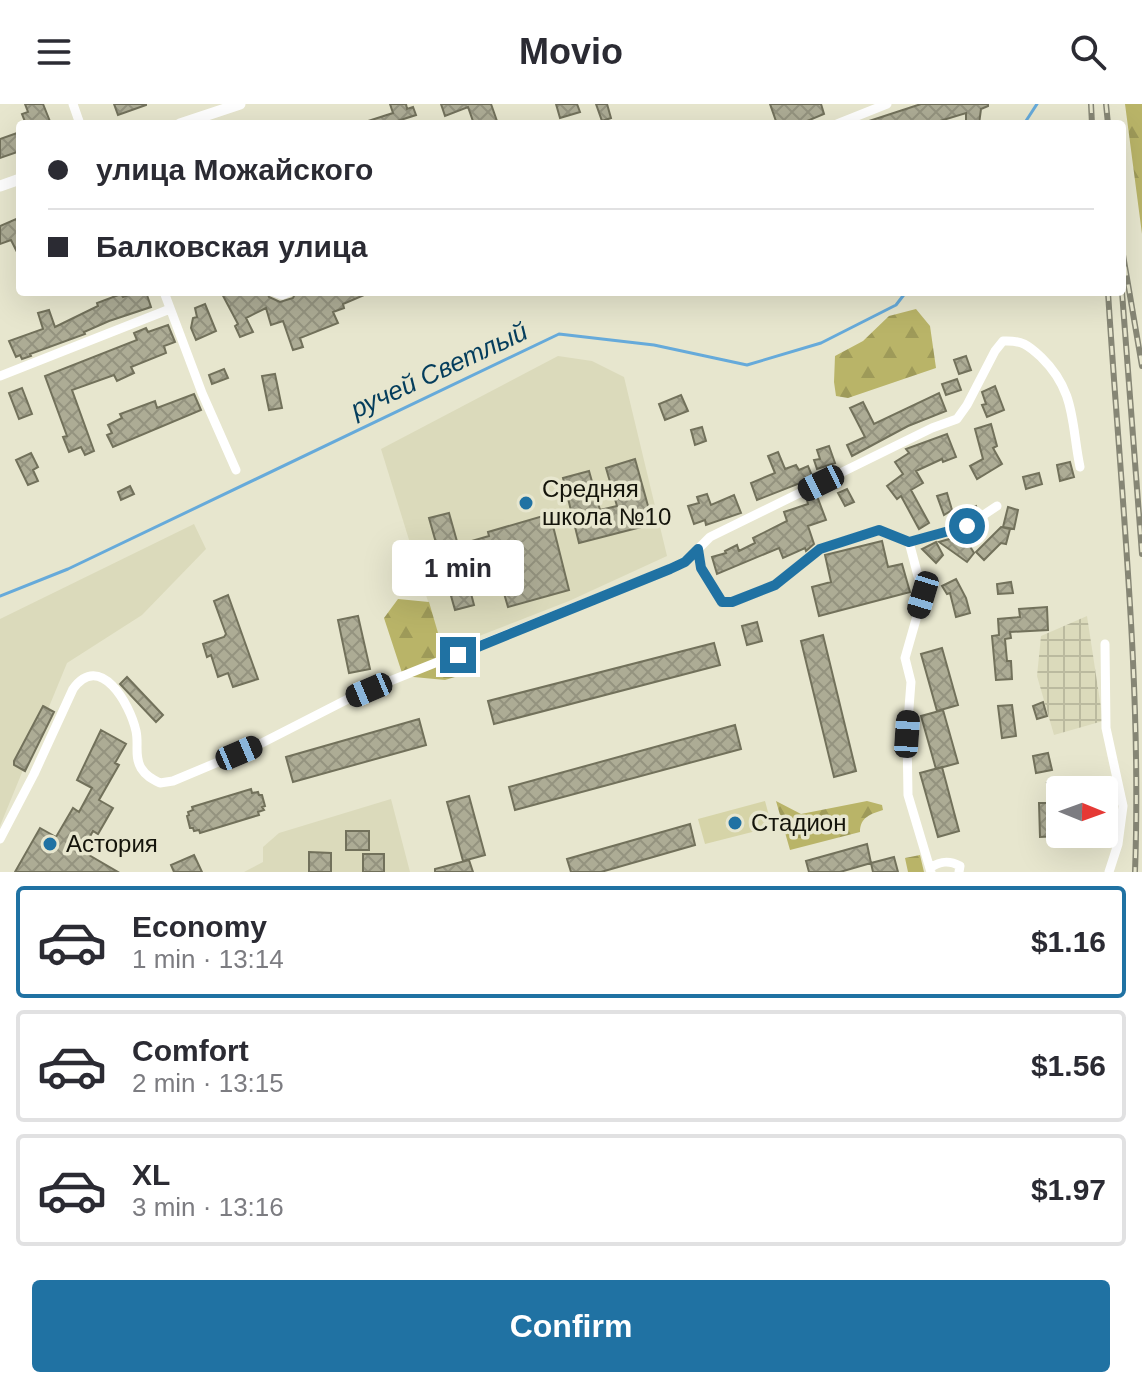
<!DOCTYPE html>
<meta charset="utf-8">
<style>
:root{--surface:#fff;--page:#f7f7f7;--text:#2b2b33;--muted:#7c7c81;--line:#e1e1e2;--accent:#2072a3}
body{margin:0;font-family:Arial,sans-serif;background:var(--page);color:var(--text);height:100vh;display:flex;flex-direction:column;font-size:30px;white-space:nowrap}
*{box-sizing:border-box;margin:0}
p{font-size:26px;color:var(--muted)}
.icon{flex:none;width:44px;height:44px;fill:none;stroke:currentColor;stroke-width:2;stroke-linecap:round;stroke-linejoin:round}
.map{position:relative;height:768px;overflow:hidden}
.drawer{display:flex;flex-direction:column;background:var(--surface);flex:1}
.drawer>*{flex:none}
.guide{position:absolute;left:16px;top:16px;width:1110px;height:176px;border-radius:8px;box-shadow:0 8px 32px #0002;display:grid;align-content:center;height:176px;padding:0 32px;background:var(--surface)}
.needle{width:52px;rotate:91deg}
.buttons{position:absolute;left:1046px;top:672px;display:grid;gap:16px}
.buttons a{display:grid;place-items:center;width:72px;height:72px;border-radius:8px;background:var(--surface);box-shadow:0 8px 32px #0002;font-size:40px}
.end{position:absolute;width:36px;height:36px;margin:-18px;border:10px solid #2072a3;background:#fff;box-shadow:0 0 0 4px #fff}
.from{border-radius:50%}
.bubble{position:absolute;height:56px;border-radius:8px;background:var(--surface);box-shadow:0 8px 32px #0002;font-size:26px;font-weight:700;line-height:56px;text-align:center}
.car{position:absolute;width:24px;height:48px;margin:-24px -12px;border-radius:10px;box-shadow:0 0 6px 2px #0007;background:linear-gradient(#222 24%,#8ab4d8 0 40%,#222 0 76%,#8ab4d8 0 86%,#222 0)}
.guide b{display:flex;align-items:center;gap:28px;height:76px;font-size:30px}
.guide b+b{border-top:2px solid var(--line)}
.guide i{width:20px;height:20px;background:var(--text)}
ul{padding:14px 0 0;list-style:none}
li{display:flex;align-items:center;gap:24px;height:112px;margin:0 16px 12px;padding:0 16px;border:4px solid var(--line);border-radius:8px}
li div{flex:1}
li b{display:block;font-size:30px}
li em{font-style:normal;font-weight:700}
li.on{border-color:var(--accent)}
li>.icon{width:72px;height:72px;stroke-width:1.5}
.primary-button{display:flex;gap:16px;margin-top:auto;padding:16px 32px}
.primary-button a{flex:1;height:92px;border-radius:8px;background:var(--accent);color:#fff;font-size:32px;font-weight:700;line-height:92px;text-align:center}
header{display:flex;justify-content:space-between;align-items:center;height:104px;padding:0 32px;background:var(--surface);font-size:36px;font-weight:700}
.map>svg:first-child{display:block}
</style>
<header><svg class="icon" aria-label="menu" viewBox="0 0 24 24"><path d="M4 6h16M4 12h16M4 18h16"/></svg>Movio<svg class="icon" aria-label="search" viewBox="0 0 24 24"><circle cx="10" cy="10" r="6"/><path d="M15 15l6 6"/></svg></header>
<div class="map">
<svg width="1142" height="768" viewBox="0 0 1142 768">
<defs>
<pattern id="industrial-grid" width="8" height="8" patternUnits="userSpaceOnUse" patternTransform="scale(2)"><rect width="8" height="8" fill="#dbdabb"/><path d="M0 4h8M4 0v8" fill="none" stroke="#bbba9f"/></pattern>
<pattern id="forest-firs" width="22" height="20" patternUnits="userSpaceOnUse" patternTransform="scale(2)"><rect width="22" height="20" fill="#b9b468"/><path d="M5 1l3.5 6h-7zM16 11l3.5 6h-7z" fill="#9e9a59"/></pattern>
<pattern id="building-cross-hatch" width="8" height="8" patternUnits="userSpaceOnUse" patternTransform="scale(2)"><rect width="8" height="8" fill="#adac95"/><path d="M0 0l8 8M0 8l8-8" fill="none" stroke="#94937f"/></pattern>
</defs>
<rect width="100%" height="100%" fill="#e7e6ce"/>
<path fill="#dbdabb" d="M558,252L592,257L624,273L667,452L569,497L443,546L381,345Z
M194,420L206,445L142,511L67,559L0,722V515Z
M391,695L410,768H244L263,758V743L279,729Z"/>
<path fill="url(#industrial-grid)" d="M1087,512L1103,617L1054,631L1037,572L1041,532Z"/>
<path fill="url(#forest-firs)" d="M1125,0H1142V130Z
M916,205L930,222L936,264L848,294L836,292L834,278L835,252L863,237L889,212Z
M398,495L429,498L443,546L454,563L455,573L445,576L403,572L384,514Z
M776,697L801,710L867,697L882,701L883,706C871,710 860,713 860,728L790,746Z
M920,751L924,768H908L905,754Z"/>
<path fill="#d6d4a8" d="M765,697L772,723L705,740L698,715Z"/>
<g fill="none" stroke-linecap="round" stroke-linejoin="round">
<path stroke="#66aada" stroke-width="3" d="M1024,20L1037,0
M0,492L68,465L559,230L654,241L747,261L821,239L896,201L906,188"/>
</g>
<path fill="url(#building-cross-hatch)" stroke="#72715b" stroke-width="2" d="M25,0H43L51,20H26L22,10L28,8Z
M114,0H146V1L118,11Z
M390,0H406L407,5L413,3L416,11L388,20H365V18L393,9Z
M441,0H491L498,20H474L468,3L445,12Z
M556,0H577L580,8L560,14Z
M596,0H607L611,14L602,17Z
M770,0H821L824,10L800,20H777Z
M921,0H988V2L981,5L979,20L966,17V9L930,20H866V18Z
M20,28V47L0,54V35Z
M16,115L20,126V154L11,136L0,140V122Z
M137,188H146L151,203L109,217L84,228L85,230L30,250L31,252L22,255L20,251L16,253L9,237L43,225L38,209L49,206L55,223L98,202L97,199L121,190L123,193Z
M221,188H267L269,193L280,198L293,194L296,188H371L343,200L344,204L333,208L338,219L300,234L303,243L293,246L283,217L271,221L266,204L246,214L253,228L240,233L235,222L238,220Z
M205,200L216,227L196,236L191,224L193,214L197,213L195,204Z
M168,221L175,238L164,242L166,249L131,263L134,269L117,277L114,271L72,286L94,347L85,351L81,343L69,348L63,333L67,332L45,272L137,236L134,229L146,224L148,228Z
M966,252L971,266L959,270L954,256Z
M224,265L228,274L212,280L209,271Z
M275,270L282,304L269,306L262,272Z
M957,275L961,286L946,291L942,280Z
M995,282L1004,306L987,313L982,301L986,300L982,288Z
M22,284L32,310L19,315L9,289Z
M939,289L946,307L908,322L852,352L847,341L865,333L850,304L863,298L874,320Z
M194,290L201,306L113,343L107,331L112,329L108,321L122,314L120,310L155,297L157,304Z
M681,291L688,307L665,316L659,300Z
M991,320L997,342L993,344L1002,360L977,375L970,362L983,355L975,325Z
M702,323L706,337L695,341L691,326Z
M947,330L956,353L943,358L942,355L916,367L923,379L911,386L929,419L919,425L901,392L897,395L887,382L903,370L895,358L909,349L906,345Z
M829,342L835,359L817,365L814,356L820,355L817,346Z
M778,348L785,365L796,361L799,366L808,362L813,374L757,396L751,379L775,369L768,352Z
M31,349L38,363L33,366L38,377L28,381L16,356Z
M635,355L653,420L579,439L563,374L589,367L600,406L617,402L606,364Z
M1070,358L1074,373L1060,377L1057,361Z
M1039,369L1042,380L1026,385L1023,373Z
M130,382L134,390L121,396L118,388Z
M847,385L854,398L845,402L838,389Z
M947,389L952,406L944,411L937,392Z
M707,390L711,401L734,391L741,409L706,421L705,416L694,420L688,402L699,399L697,393Z
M817,392L826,416L808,422L814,440L806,447L805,444L783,454L779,444L717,470L712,453L726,449L725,447L737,441L739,447L755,439L753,434L787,417L784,408L808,400L807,396Z
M976,402L977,406L964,415L948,420L958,409Z
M1008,403L1018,406L1014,425L1003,423Z
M449,409L458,441L489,432L488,428L550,410L569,486L508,503L498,469L468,478L474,501L455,506L429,414Z
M1001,423L1010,425L1006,440L1001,439L984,456L976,448Z
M963,431L974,449L967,458L939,438Z
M882,437L888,463L902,460L910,488L819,512L812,483L831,478L825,451Z
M936,438L943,451L936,459L922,445Z
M956,475L966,494L970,509L956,513L950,489L947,490L942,482Z
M1011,478L1013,489L998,490L997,480Z
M228,491L258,575L233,583L228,569L218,573L211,551L207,553L203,540L224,533L226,530L214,497Z
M1047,503L1048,526L1010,528L1011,534L1005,535L1007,557H1011L1012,575L996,576L992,532L999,531L998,515L1020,513L1019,505Z
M358,512L370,565L349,569L338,516Z
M757,518L762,537L747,541L742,522Z
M823,531L856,667L834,673L801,537Z
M714,539L720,561L494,620L488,597Z
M942,544L958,601L937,607L921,550Z
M127,573L163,611L156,618L120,580Z
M1043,598L1047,612L1037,615L1033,602Z
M1012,601L1016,632L1002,634L998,602Z
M43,602L54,608L25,667L14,661V657Z
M943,606L958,659L936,665L921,612Z
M419,615L426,641L293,678L286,653Z
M735,621L741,645L515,706L509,683Z
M101,626L126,640L115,659L119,661L99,696L113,704L98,730L93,727L82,747L118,768H15L40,724L56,733L73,704L79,708L92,684L77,676Z
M1048,649L1052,666L1036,669L1033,652Z
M942,663L959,727L938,733L920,669Z
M1062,675L1065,686H1060V732L1040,733L1039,699H1052L1047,679Z
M251,685L252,689L258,688L259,691H262L265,702L262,703L264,706L258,708L259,711L200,729L199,726L194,727L193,724H190L187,712L189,711L188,708L193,706L192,703Z
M469,692L485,751L463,757L447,698Z
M690,720L695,741L601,768H571L567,755Z
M346,727H369V746H346Z
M1069,730H1084L1085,742L1069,743Z
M867,740L871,759L840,768H809L806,757Z
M309,748L331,749V768H309Z
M363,750H384V768H363Z
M194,751L202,768H174L171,761Z
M894,753L898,768H873L871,759Z
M469,756L473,768H435V765Z"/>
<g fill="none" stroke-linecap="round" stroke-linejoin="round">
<path stroke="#fff" stroke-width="9" d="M73,0L80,20
M837,20L887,0
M164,188L202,289L236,366
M274,188L282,191L289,188
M0,272L170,205
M909,438L967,422L997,402
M698,445L701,464L722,498H732L775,481L820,445L879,426L909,438L923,491L905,554L911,578L907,630L908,691L931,768
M1105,540L1106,624L1123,702L1118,740L1109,768
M0,735L34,670L73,585C100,547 130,600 136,627C139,640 134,652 141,664C146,672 152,675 160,679L173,677L254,643L348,595L390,577L670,465L685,458L710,433L932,324L957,315L967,301L995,247L1003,237C1022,236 1028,241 1041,253C1076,287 1071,319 1080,363
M930,764C940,757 949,756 960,762L959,768"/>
<path stroke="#fff" stroke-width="11" d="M180,20L240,0
M0,82L20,75"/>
<g stroke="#868675" stroke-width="6">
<path id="rail" d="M1091,0L1092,20
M1106,0L1108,20
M1122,145L1142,262
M1108,188C1120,381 1142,575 1135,768
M1122,188L1142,450"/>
</g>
<use href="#rail" stroke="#e7e6ce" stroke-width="3" stroke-dasharray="9" stroke-linecap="butt"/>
</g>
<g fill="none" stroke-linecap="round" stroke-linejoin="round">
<path stroke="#2072a3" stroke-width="10" d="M458,551L670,465L685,458L698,445L701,464L722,498H732L775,481L820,445L879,426L909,438L967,422"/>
</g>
<g fill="#2072a3" stroke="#e7e6ce" stroke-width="3">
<circle cx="526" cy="399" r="8"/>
<circle cx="735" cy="719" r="8"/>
<circle cx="50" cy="740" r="8"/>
</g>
<g text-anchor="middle" stroke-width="7" stroke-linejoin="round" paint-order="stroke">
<g font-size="24" fill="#14140b" stroke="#e7e6ce" text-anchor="start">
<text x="542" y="393">Средняя<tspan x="542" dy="28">школа №10</tspan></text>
<text x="751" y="727">Стадион</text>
<text x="66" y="748">Астория</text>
</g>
<g font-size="26" font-style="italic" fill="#043d5c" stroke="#e7e6ce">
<text transform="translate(439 266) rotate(-25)" y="9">ручей Светлый</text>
</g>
</g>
</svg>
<div class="buttons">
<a><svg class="needle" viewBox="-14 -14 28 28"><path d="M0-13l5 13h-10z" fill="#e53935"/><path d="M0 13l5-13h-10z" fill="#7c7c81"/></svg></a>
</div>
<i class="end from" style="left:967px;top:422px"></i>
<i class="end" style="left:458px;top:551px"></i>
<div class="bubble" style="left:392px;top:436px;width:132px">1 min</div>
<i class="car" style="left:821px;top:379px;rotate:244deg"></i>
<i class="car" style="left:923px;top:491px;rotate:197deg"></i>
<i class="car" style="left:369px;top:586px;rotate:247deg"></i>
<i class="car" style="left:907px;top:630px;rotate:4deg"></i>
<i class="car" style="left:239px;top:649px;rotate:67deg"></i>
<div class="guide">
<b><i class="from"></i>улица Можайского</b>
<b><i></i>Балковская улица</b>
</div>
</div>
<section class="drawer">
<ul>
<li class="on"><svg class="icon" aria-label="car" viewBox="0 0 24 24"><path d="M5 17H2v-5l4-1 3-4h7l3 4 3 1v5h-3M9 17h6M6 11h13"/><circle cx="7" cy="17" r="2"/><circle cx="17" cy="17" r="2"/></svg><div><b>Economy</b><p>1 min · 13:14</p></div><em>$1.16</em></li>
<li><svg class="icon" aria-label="car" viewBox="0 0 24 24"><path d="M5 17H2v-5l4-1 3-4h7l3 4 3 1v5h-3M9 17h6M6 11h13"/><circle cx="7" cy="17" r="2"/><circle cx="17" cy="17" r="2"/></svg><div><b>Comfort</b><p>2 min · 13:15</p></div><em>$1.56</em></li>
<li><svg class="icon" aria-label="car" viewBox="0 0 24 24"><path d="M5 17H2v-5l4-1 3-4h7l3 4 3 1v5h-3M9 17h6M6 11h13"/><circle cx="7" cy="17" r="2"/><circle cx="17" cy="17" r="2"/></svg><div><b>XL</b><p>3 min · 13:16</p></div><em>$1.97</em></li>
</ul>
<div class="primary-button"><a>Confirm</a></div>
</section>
